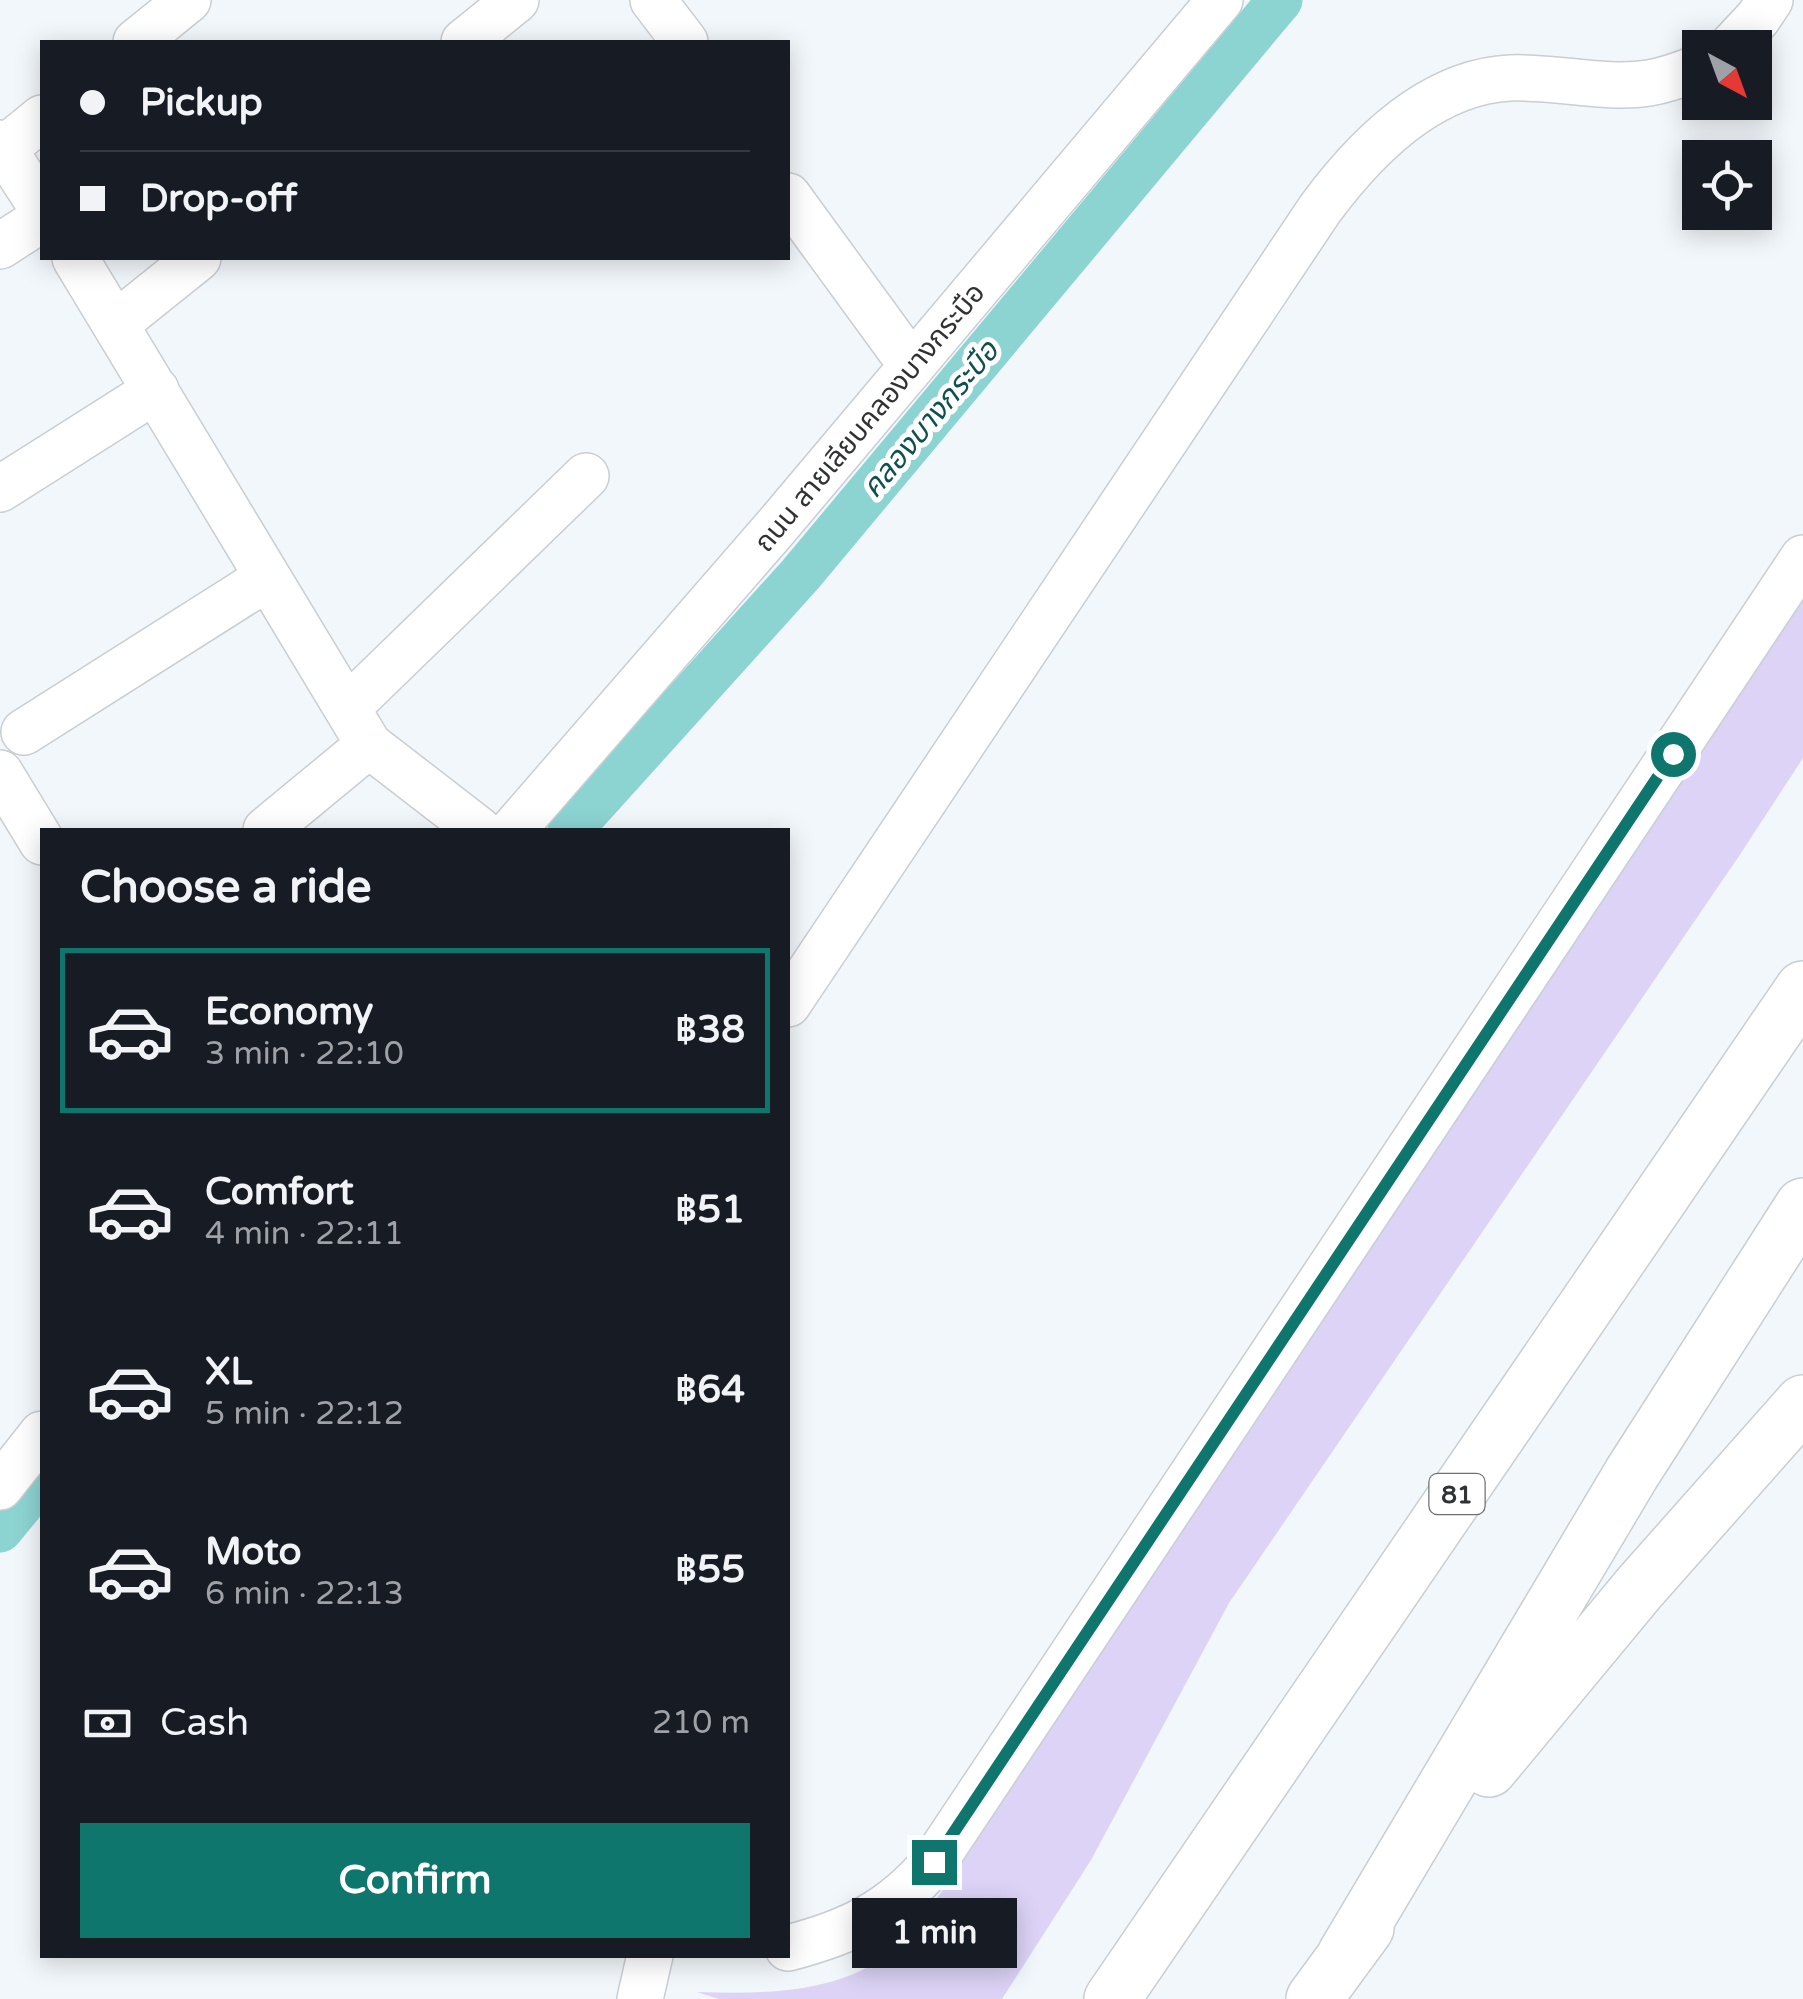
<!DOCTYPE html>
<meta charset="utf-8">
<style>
:root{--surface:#171b24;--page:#20242c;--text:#f1f3f6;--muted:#9ea1a6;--line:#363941;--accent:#0f766e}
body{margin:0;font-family:"Varela Round","Noto Sans Thai",sans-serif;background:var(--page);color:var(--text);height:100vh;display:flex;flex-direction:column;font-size:38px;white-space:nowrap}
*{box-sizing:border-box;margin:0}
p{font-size:32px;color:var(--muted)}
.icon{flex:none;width:55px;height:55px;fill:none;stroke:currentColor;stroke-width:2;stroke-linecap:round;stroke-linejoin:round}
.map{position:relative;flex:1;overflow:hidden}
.drawer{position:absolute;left:40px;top:828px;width:750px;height:1130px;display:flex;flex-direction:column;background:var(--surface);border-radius:0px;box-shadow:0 5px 25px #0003}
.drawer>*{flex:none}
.guide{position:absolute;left:40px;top:40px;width:750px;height:220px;border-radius:0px;box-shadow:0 5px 25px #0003;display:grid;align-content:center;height:220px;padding:0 40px;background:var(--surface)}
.needle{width:65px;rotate:139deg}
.buttons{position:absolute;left:1682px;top:30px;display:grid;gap:20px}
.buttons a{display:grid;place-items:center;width:90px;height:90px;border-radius:0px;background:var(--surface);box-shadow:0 5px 25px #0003;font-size:50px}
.end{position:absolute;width:45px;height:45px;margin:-22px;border:12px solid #0f766e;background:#fff;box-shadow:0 0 0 5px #fff}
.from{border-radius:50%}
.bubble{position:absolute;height:70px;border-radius:0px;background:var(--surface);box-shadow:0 5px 25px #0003;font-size:32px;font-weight:700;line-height:70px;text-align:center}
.guide b{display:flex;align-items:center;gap:35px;height:95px;font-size:38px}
.guide b+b{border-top:2px solid var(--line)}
.guide i{width:25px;height:25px;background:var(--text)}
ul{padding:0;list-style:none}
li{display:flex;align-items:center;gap:30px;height:165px;margin:0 20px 15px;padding:0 20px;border:5px solid transparent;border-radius:0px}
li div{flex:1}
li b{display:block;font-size:38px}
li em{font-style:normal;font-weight:700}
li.on{border-color:var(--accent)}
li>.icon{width:90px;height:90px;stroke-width:1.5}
h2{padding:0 40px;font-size:45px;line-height:120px}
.pay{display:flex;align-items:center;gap:25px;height:110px;padding:0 40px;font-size:38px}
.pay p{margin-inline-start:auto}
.primary-button{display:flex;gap:20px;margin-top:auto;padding:20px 40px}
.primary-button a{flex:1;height:115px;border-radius:0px;background:var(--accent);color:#fff;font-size:40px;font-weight:700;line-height:115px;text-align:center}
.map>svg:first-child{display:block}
</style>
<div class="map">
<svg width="1803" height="1999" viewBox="0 0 1803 1999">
<rect width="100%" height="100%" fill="#f2f7fb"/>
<path fill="#dcd3f6" d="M1803,595V758L1739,856L1229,1603L1091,1860L1002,1999H719L697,1992C773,1994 856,1995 912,1932C927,1915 939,1894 953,1876Z"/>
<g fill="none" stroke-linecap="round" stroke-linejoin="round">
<path stroke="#8cd4d2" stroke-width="45" d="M570,830L800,575L1280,0
M0,1530L42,1479"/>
<g stroke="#c9ced2" stroke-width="48">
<path id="minor" d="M653,0L685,42
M136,42L188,0
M464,42L516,0
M1730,48L1758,18L1770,0
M0,143L42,208
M4,149L42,118
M788,196L912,366
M0,246L42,219
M75,258L369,745L479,830
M117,323L198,258
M0,489L156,390
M347,708L586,476
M24,732L267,578
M0,773L42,842
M266,830L369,745
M513,830L777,526L1220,0
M788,1004L1320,209C1365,148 1429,82 1510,78C1556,76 1604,90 1649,83C1667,80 1683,74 1700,67
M0,1487L42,1434
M788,1948C850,1932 892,1912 934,1862L1803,558
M640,1999L650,1955"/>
</g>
<g stroke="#c9ced2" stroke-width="58">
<path id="highway" d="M1489,1769L1640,1587L1803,1403
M1345,1955L1632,1473L1803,1206
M1112,1999L1803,989
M1314,1999L1366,1928"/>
</g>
<use href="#minor" stroke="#fff" stroke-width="45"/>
<use href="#highway" stroke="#fff" stroke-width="55"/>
</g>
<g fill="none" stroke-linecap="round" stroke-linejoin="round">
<path stroke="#0f766e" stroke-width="12" d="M934,1862L1673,754"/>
</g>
<g text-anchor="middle" stroke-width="10" stroke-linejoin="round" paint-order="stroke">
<rect fill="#fff" stroke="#6e7071" stroke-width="2.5" x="1429.5" y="1474" width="55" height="40" rx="8"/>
<g font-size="25" font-weight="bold" fill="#303234">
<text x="1457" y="1503">81</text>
</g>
<g font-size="28" fill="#303234" stroke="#fff">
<text transform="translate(869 417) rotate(-50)" y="10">ถนน สายเลียบคลองบางกระบือ</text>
</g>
<g font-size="30" font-style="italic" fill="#115050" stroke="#fff">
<text transform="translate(930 419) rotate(-50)" y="10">คลองบางกระบือ</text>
</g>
</g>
</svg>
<div class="buttons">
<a><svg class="needle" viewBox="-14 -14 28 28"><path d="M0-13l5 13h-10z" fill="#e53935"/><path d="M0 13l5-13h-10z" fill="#9ea1a6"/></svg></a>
<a><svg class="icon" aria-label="locate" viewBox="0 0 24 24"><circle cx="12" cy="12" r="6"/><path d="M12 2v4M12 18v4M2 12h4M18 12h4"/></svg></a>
</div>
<i class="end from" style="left:1673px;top:754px"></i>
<i class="end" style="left:934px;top:1862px"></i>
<div class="bubble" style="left:852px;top:1898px;width:165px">1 min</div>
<div class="guide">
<b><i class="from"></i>Pickup</b>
<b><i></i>Drop-off</b>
</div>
<section class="drawer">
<h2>Choose a ride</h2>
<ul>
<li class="on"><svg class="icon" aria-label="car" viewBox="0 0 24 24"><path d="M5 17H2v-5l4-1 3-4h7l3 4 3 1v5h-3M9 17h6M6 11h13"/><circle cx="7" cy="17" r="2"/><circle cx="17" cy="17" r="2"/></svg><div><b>Economy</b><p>3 min · 22:10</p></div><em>฿38</em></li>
<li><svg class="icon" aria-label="car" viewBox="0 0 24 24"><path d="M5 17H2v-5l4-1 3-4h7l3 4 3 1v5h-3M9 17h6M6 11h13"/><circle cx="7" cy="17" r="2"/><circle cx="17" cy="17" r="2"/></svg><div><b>Comfort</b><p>4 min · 22:11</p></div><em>฿51</em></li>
<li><svg class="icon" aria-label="car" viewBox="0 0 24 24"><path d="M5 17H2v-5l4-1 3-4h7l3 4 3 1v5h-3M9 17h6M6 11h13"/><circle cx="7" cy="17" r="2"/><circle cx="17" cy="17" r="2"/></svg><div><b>XL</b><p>5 min · 22:12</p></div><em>฿64</em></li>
<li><svg class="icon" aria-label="car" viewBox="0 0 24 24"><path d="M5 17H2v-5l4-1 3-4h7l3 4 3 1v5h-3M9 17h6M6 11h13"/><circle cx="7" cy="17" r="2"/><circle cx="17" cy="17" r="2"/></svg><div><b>Moto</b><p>6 min · 22:13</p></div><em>฿55</em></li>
</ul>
<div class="pay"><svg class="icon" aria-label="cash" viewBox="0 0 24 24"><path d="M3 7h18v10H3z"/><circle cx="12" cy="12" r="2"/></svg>Cash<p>210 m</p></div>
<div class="primary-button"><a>Confirm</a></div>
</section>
</div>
